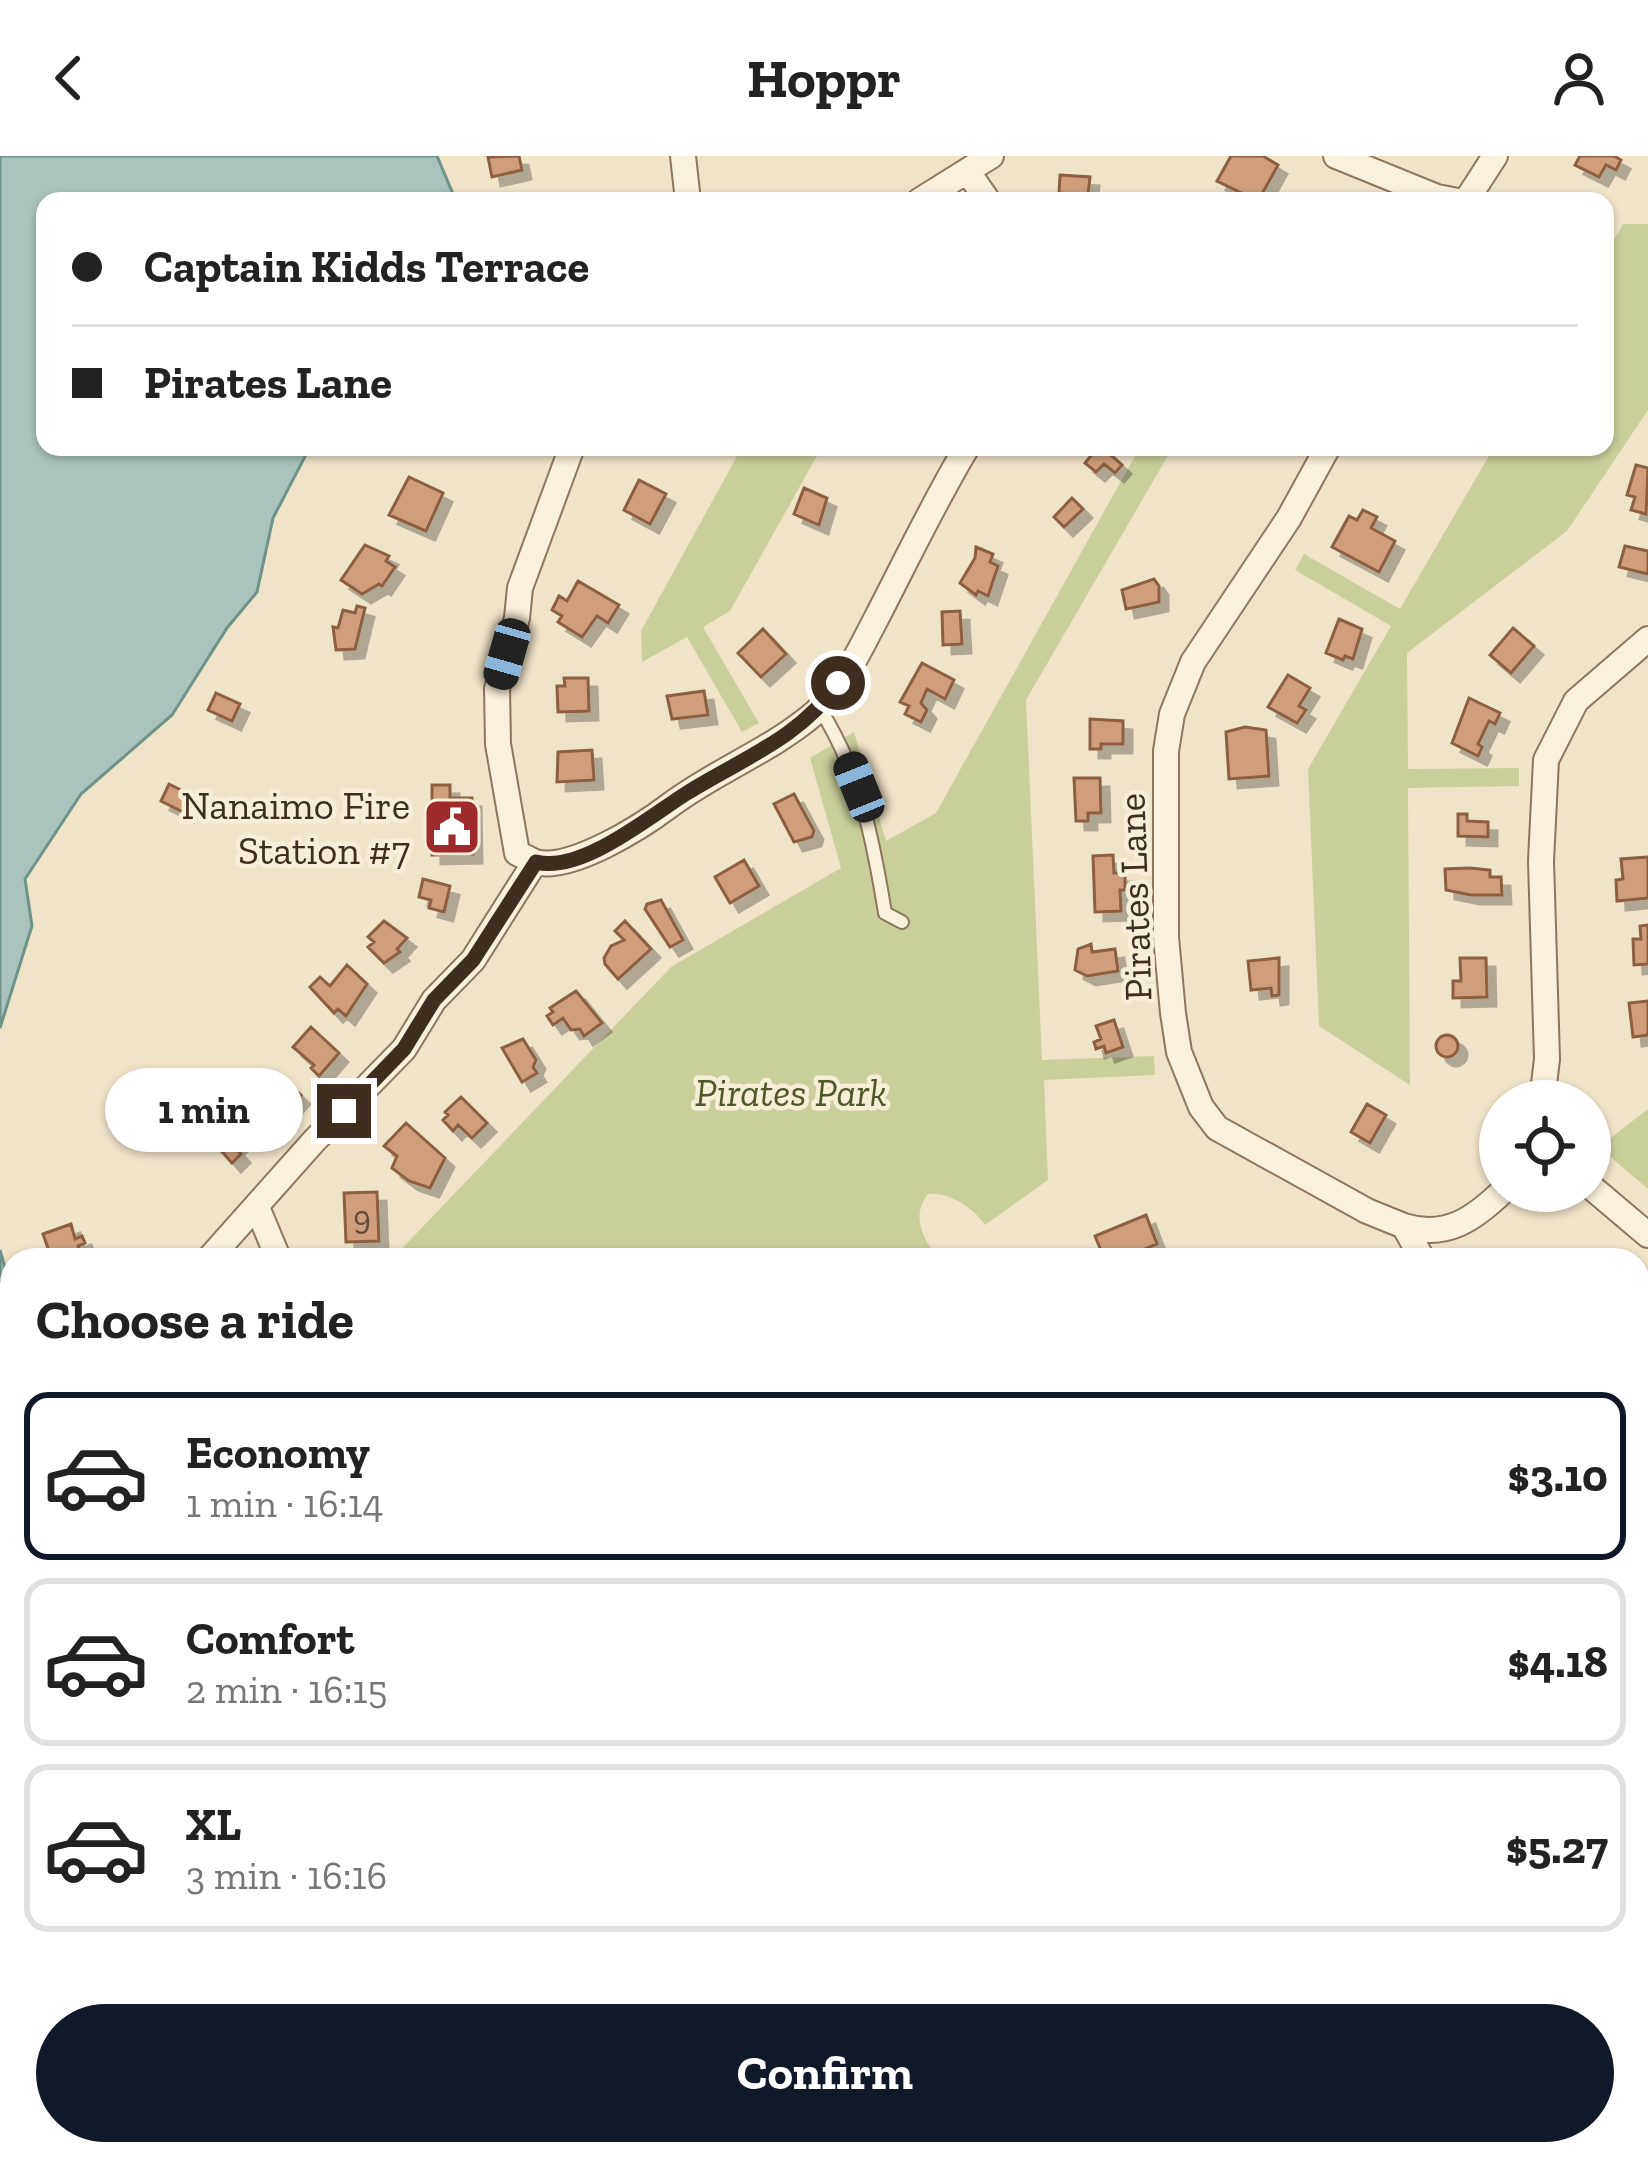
<!DOCTYPE html>
<meta charset="utf-8">
<style>
:root{--surface:#fff;--page:#f6f6f6;--text:#222;--muted:#767676;--line:#e0e0e0;--accent:#111827}
body{margin:0;font-family:"Zilla Slab",serif;background:var(--page);color:var(--text);height:100vh;display:flex;flex-direction:column;font-size:45px;white-space:nowrap}
*{box-sizing:border-box;margin:0}
p{font-size:39px;color:var(--muted)}
.icon{flex:none;width:66px;height:66px;fill:none;stroke:currentColor;stroke-width:2;stroke-linecap:round;stroke-linejoin:round}
.map{position:relative;flex:1;overflow:hidden}
.panel{position:absolute;left:0px;top:1092px;width:1650px;height:918px;display:flex;flex-direction:column;background:var(--surface);border-radius:36px 36px 0 0;box-shadow:0 3px 9px #0004}
.panel>*{flex:none}
.hud{position:absolute;left:36px;top:36px;width:1578px;height:264px;border-radius:24px;box-shadow:0 3px 9px #0004;display:grid;align-content:center;height:264px;padding:0 36px;background:var(--surface)}
.buttons{position:absolute;left:1479px;top:924px;display:grid;gap:24px}
.buttons a{display:grid;place-items:center;width:132px;height:132px;border-radius:50%;background:var(--surface);box-shadow:0 3px 9px #0004;font-size:60px}
.end{position:absolute;width:54px;height:54px;margin:-27px;border:15px solid #3d2e20;background:#fff;box-shadow:0 0 0 6px #fff}
.from{border-radius:50%}
.bubble{position:absolute;height:84px;border-radius:42px;background:var(--surface);box-shadow:0 3px 9px #0004;font-size:39px;font-weight:800;line-height:84px;text-align:center}
.car{position:absolute;width:36px;height:72px;margin:-36px -18px;border-radius:15px;box-shadow:0 0 9px 3px #0007;background:linear-gradient(#222 24%,#8ab4d8 0 40%,#222 0 76%,#8ab4d8 0 86%,#222 0)}
.hud b{display:flex;align-items:center;gap:42px;height:114px;font-size:45px}
.hud b+b{border-top:3px solid var(--line)}
.hud i{width:30px;height:30px;background:var(--text)}
ul{padding:0;list-style:none}
li{display:flex;align-items:center;gap:36px;height:168px;margin:0 24px 18px;padding:0 12px;border:6px solid var(--line);border-radius:24px}
li div{flex:1}
li b{display:block;font-size:45px}
li em{font-style:normal;font-weight:800}
li.current{border-color:var(--accent)}
li>.icon{width:108px;height:108px;stroke-width:1.5}
h2{padding:0 36px;font-size:54px;line-height:144px}
.button{display:flex;gap:24px;margin-top:auto;padding:24px 36px}
.button a{flex:1;height:138px;border-radius:72px;background:var(--accent);color:#fff;font-size:48px;font-weight:800;line-height:138px;text-align:center}
header{display:flex;justify-content:space-between;align-items:center;height:156px;padding:0 36px;background:var(--surface);font-size:54px;font-weight:800}
.map>svg:first-child{display:block}
</style>
<header><svg class="icon" aria-label="back" viewBox="0 0 24 24"><path d="M15 5l-7 7 7 7"/></svg>Hoppr<svg class="icon" aria-label="person" viewBox="0 0 24 24"><circle cx="12" cy="8" r="4"/><path d="M4 21q1-7 8-7t8 7"/></svg></header>
<div class="map">
<svg width="1648" height="2010" viewBox="0 0 1648 2010">
<defs>
<filter id="shadow"><feDropShadow dx="9" dy="9" stdDeviation="0" flood-color="#0004"/></filter>
</defs>
<rect width="100%" height="100%" fill="#f0e4c8"/>
<path fill="#c9cf9b" d="M1623,68H1648V254L1567,375L1407,497L1408,613L1519,612V630L1408,632L1410,929L1319,870L1308,613L1391,470L1295,414L1304,398L1400,453L1494,291H1605V100Z
M742,291H822L730,455L703,471L759,567L742,576L687,481L642,506L641,475Z
M1140,291H1173L1026,544L1042,904L1154,900L1155,919L1044,924L1048,1024L985,1069C973,1052 950,1036 928,1038C910,1062 924,1083 939,1104H391L671,811L841,712L810,602L854,576L886,685L936,657Z
M1648,953V1033L1599,991Z"/>
<path fill="#a9c4bc" stroke="#6f938a" stroke-width="3" d="M0,0H437L456,45H45V291H310L273,362L257,436L227,472L172,559L81,638L25,723L32,770L0,872Z
M0,1094L12,1136V1998H1194L1181,2004L1168,2001L1160,2010H0Z"/>
<path fill="#cf9f7d" stroke="#8d5f41" stroke-width="3" filter="url(#shadow)" d="M519,0L522,14L492,21L488,1Z
M1231,0H1263L1278,9L1258,45L1217,25Z
M1580,0H1614L1621,4L1616,14L1606,9L1599,21L1575,9Z
M1060,19L1090,21L1088,39L1059,37Z
M1090,291H1102L1122,309L1115,317L1104,308L1096,316L1085,307L1095,295Z
M1636,309L1648,312L1646,358L1631,354L1635,341L1627,339Z
M409,321L443,337L426,375L389,359Z
M639,324L666,338L650,368L624,354Z
M804,332L827,342L819,369L794,358Z
M1072,342L1083,353L1064,371L1054,361Z
M1363,354L1377,361L1371,372L1395,385L1379,416L1332,391L1349,360L1357,364Z
M365,389L389,400L386,405L395,411L382,430L379,428L362,438L341,424Z
M1625,390L1648,395V418L1619,411Z
M976,391L993,398L990,406L998,410L988,440L978,435L976,439L960,427L975,402Z
M1154,423L1159,430V446L1126,453L1122,434Z
M578,425L619,449L608,467L597,460L582,481L558,466L562,460L552,454L559,440L567,445Z
M357,450L365,452L355,493L336,494L333,471L338,472L343,454L355,457Z
M960,455L962,488L943,489L942,456Z
M1339,463L1362,473L1353,503L1345,500L1343,504L1326,497Z
M1513,472L1534,490L1511,517L1490,499Z
M763,473L786,498L761,521L738,497Z
M922,507L954,524L945,543L927,533L921,547L927,554L921,566L905,558L909,550L900,546Z
M1288,519L1310,532L1299,550L1306,554L1297,567L1268,551Z
M564,522H588L589,555L558,556L557,530H565Z
M704,535L708,559L672,563L667,540Z
M216,537L240,548L232,565L208,554Z
M1469,542L1500,557L1495,568L1489,565L1478,588L1482,591L1478,600L1452,587Z
M1090,563L1123,565V588H1101V593H1090Z
M1245,571L1266,574L1269,620L1229,623L1226,576Z
M592,594L594,624L557,626L558,596Z
M1074,622H1100L1101,657H1088V665H1076Z
M169,628L193,640L185,657L161,645Z
M432,629H450V642H472L473,698L432,699Z
M794,638L814,675L812,681L794,686L774,648Z
M1458,658H1467V665L1488,666V681L1458,680Z
M1113,699L1114,717H1125V734H1120L1121,755L1095,756L1093,700Z
M1648,701V742L1617,745L1616,724L1623,723L1621,703Z
M744,704L759,730L730,747L715,721Z
M1470,712L1490,714V721H1501L1502,739H1471L1446,734L1445,713Z
M423,723L450,730L444,756L429,752L431,744L419,741Z
M661,744L683,784L670,791L645,753L647,748Z
M384,765L407,782L397,793L400,796L384,807L368,791L374,786L368,781Z
M625,765L651,793L618,823L605,808L604,802L611,790L624,784L615,775Z
M1648,769V808L1634,809L1633,783H1641L1640,770Z
M1091,788L1092,796L1115,793L1118,815L1087,820L1075,814L1078,793Z
M1279,802V839L1272,840L1271,832L1251,834L1248,805Z
M1460,802H1486L1487,841L1453,842V825H1461Z
M347,809L367,828L346,860L338,853L334,857L310,831L320,821L330,830Z
M576,835L602,867L584,880L580,873L571,874L563,862L553,869L547,860L553,856L550,852Z
M1648,845V879L1633,881L1629,847Z
M1114,864L1123,891L1106,897L1104,890L1096,893L1094,886L1101,883L1096,870Z
M311,871L339,897L319,920L311,912L314,909L293,891Z
M1436 890a11 11 0 1 1 22 0a11 11 0 1 1-22 0Z
M523,883L536,904L533,911L537,917L522,926L502,892Z
M279,919L301,939L281,961L271,951L265,954L256,946L254,937L267,933Z
M461,941L487,967L472,982L458,969L453,975L443,964L448,959L445,956Z
M1367,948L1386,959L1370,987L1351,976Z
M220,960L241,984L234,990L241,998L232,1007L204,975Z
M406,967L445,1002L430,1032L409,1025L392,1012L397,1000L384,990Z
M377,1036L379,1085L346,1086L344,1037Z
M1146,1059L1157,1088L1118,1104H1105L1095,1080Z
M71,1068L75,1083L82,1080L85,1087L78,1090L82,1104H52L43,1078Z"/>
<g fill="none" stroke-linecap="round" stroke-linejoin="round">
<g stroke="#8d765c" stroke-width="16">
<path id="service" d="M820,553C860,616 873,683 885,757L902,766"/>
</g>
<g stroke="#8d765c" stroke-width="28">
<path id="minor" d="M683,0L688,45
M1336,0L1437,41L1458,45
M968,16L988,45
M919,45L991,0
M1466,45L1495,0
M1328,291L1289,362L1193,506L1172,558L1166,595V781L1173,857L1179,896L1201,951L1217,972L1367,1055L1404,1070L1423,1104
M535,706C570,716 641,671 669,650C715,615 771,595 816,556C842,533 860,493 876,463C906,405 934,346 967,291
M1542,945L1547,903L1541,705L1546,604L1576,545L1648,483
M1590,1030L1648,1079
M257,1051L279,1104
M1404,1070C1446,1083 1474,1063 1503,1035
M208,1104L314,985L404,893L434,844L473,804L535,706L517,697L498,588L497,533L517,462L520,432L572,291
M1638,1455H1646
M1638,1838L1648,1847
M1365,1998L1373,2005L1394,2010
M1629,1998L1633,2010
M1443,2010L1488,1998"/>
</g>
<use href="#service" stroke="#faf1dc" stroke-width="12"/>
<use href="#minor" stroke="#faf1dc" stroke-width="24"/>
</g>
<g fill="none" stroke-linecap="round" stroke-linejoin="round">
<path stroke="#3d2e20" stroke-width="15" d="M344,955L404,893L434,844L473,804L536,706C581,718 650,660 687,637C741,603 799,583 838,527"/>
</g>
<defs>
<g id="civic-square" transform="scale(3)"><rect x="-9" y="-9" width="18" height="18" rx="4" fill="#9e2a2b" stroke="#f7eed8"/><path d="M-.6-6.5H3V-4.5H.6V-3L4-1V1h2V6H-6V1h2V-1L-.6-3ZM-1.2 2.5V6h2.4V2.5Z" fill="#fff"/></g>
</defs>
<g fill-rule="evenodd">
<use href="#civic-square" x="452" y="671"/>
</g>
<g text-anchor="middle" stroke-width="9" stroke-linejoin="round" paint-order="stroke">
<g font-size="33" fill="#624a37">
<text x="362" y="1073">9</text>
</g>
<g font-size="39" fill="#3d2e20" stroke="#f7eed8" text-anchor="end">
<text x="410" y="663">Nanaimo Fire<tspan x="410" dy="45">Station #7</tspan></text>
</g>
<g font-size="39" fill="#3d2e20" stroke="#f7eed8">
<text transform="translate(1134 741) rotate(-92)" y="14">Pirates Lane</text>
</g>
<g font-size="39" font-style="italic" fill="#4d5a26" stroke="#f7eed8">
<text x="791" y="950">Pirates Park</text>
</g>
</g>
</svg>
<div class="buttons">
<a><svg class="icon" aria-label="locate" viewBox="0 0 24 24"><circle cx="12" cy="12" r="6"/><path d="M12 2v4M12 18v4M2 12h4M18 12h4"/></svg></a>
</div>
<i class="end from" style="left:838px;top:527px"></i>
<i class="end" style="left:344px;top:955px"></i>
<div class="bubble" style="left:105px;top:912px;width:198px">1 min</div>
<i class="car" style="left:507px;top:498px;rotate:196deg"></i>
<i class="car" style="left:859px;top:631px;rotate:338deg"></i>
<div class="hud">
<b><i class="from"></i>Captain Kidds Terrace</b>
<b><i></i>Pirates Lane</b>
</div>
<section class="panel">
<h2>Choose a ride</h2>
<ul>
<li class="current"><svg class="icon" aria-label="car" viewBox="0 0 24 24"><path d="M5 17H2v-5l4-1 3-4h7l3 4 3 1v5h-3M9 17h6M6 11h13"/><circle cx="7" cy="17" r="2"/><circle cx="17" cy="17" r="2"/></svg><div><b>Economy</b><p>1 min · 16:14</p></div><em>$3.10</em></li>
<li><svg class="icon" aria-label="car" viewBox="0 0 24 24"><path d="M5 17H2v-5l4-1 3-4h7l3 4 3 1v5h-3M9 17h6M6 11h13"/><circle cx="7" cy="17" r="2"/><circle cx="17" cy="17" r="2"/></svg><div><b>Comfort</b><p>2 min · 16:15</p></div><em>$4.18</em></li>
<li><svg class="icon" aria-label="car" viewBox="0 0 24 24"><path d="M5 17H2v-5l4-1 3-4h7l3 4 3 1v5h-3M9 17h6M6 11h13"/><circle cx="7" cy="17" r="2"/><circle cx="17" cy="17" r="2"/></svg><div><b>XL</b><p>3 min · 16:16</p></div><em>$5.27</em></li>
</ul>
<div class="button"><a>Confirm</a></div>
</section>
</div>
